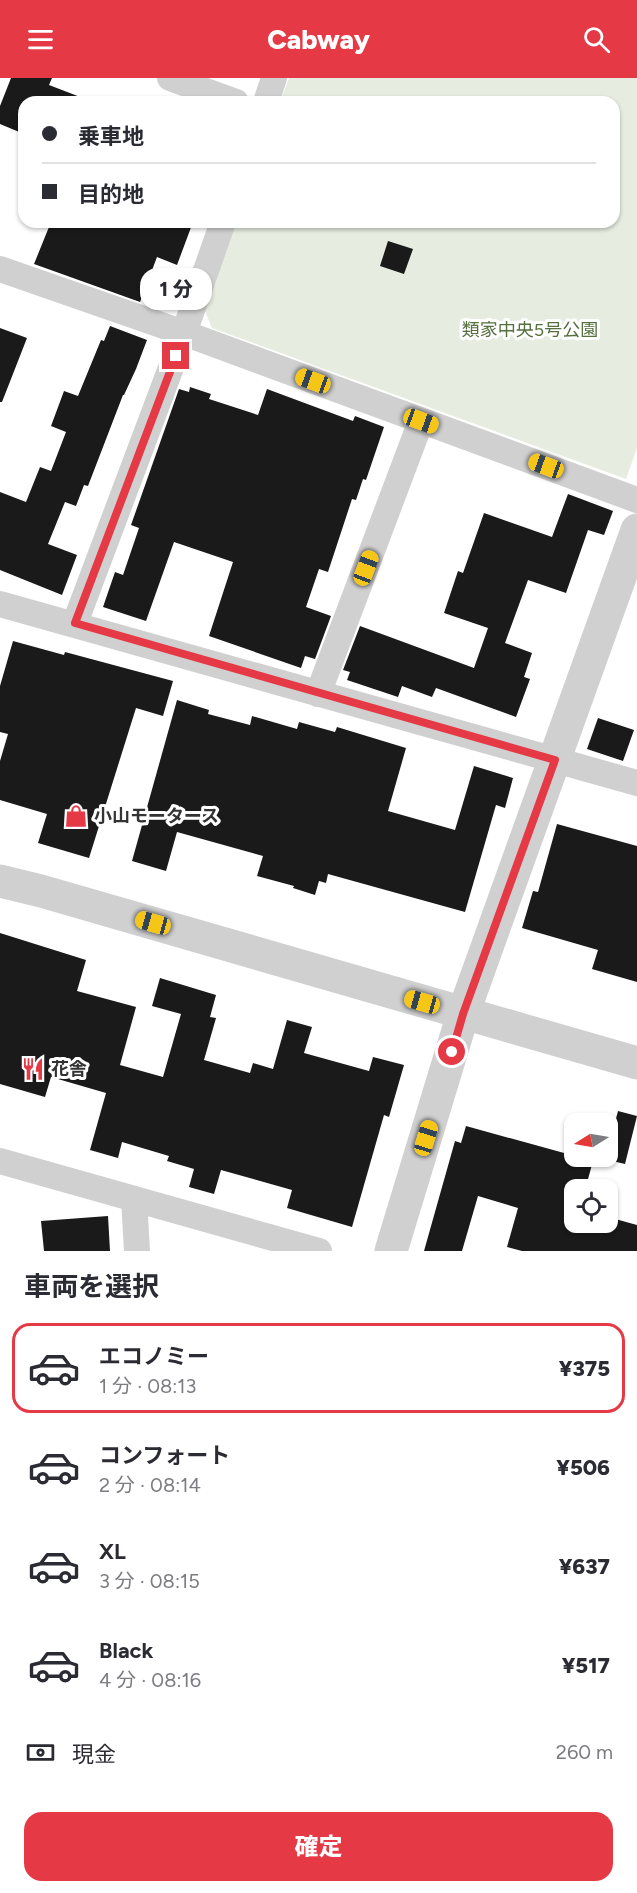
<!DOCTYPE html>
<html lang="ja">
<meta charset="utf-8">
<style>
:root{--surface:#fff;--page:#f2f2f3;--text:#2b2b33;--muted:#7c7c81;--line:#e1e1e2;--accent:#e63946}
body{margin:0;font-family:Figtree,"Noto Sans JP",sans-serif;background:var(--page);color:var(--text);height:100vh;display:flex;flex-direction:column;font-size:22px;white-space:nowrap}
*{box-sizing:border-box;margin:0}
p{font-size:20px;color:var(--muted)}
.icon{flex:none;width:33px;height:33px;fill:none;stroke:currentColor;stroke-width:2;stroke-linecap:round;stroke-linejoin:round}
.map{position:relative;height:1173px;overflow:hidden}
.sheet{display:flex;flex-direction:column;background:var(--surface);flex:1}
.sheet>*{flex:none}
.banner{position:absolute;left:18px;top:18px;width:602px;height:132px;border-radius:18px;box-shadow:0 2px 4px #0004;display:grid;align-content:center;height:132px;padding:0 24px;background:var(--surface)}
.needle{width:39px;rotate:259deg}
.fabs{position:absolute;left:564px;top:1035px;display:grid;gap:12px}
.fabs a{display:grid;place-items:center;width:54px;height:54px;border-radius:12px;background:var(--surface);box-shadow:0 2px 4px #0004;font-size:30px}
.end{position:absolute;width:27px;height:27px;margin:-14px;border:8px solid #e63946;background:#fff;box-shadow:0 0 0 3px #fff}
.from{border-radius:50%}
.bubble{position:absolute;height:42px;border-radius:18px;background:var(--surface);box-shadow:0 2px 4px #0004;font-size:20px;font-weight:800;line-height:42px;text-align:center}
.car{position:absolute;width:18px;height:36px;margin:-18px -9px;border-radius:8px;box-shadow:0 0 4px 2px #0007;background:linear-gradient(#f5c518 24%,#345 0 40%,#f5c518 0 76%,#345 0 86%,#f5c518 0)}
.banner b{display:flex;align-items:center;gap:21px;height:57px;font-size:22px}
.banner b+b{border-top:2px solid var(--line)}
.banner i{width:15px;height:15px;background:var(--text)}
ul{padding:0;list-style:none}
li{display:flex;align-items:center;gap:18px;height:90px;margin:0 12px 9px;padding:0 12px;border:3px solid transparent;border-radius:18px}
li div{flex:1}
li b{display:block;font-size:22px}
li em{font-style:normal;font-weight:800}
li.current{border-color:var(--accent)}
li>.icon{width:54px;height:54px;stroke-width:1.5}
h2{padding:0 24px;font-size:27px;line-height:72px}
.pay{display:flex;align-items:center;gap:15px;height:66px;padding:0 24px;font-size:22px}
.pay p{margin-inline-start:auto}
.action{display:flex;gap:12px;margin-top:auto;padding:12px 24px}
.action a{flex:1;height:69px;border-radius:18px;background:var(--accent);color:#fff;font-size:24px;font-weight:800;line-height:69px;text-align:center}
header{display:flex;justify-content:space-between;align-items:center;height:78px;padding:0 24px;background:var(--accent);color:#fff;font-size:27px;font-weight:800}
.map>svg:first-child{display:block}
</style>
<header><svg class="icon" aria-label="menu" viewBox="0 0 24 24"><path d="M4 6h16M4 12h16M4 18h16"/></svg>Cabway<svg class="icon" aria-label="search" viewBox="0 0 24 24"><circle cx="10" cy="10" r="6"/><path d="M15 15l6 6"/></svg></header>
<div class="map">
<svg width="637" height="1173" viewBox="0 0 637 1173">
<rect width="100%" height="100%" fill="#fff"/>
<path fill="#e6ecdf" d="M289,0H637V370L626,401L212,250L204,231L236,144H614V24H280Z"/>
<path fill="#1a1a1a" d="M11,0H52L49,7L88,22V24H24V56L0,46V28Z
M51,144H193L177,187L157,179L140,224L34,186Z
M388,163L413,171L404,196L380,188Z
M110,248L147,262L136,291L124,317H123L88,408L84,407L76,428L65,424L48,466L77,477L62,517L0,492V414L26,424L40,389L51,393L66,354L51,348L64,313L78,318L101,262L104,263Z
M0,250L27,260L2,324H0Z
M190,309L211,316L209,321L258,337L267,311L353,343L355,338L384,349L366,402L363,401L356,422L352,421L328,494L319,491L306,529L331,538L315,581L305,578L301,590L209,558L233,484L174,464L146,543L103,529L115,494L123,497L139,450L131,447L179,311L189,314Z
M568,416L613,433L604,457L588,452L566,515L528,502L505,565L532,575L524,599L530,601L516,639L436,610L432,619L402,608L398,619L347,602L350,594L343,592L360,548L474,590L488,550L444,535L458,493L463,495L484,435L552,459Z
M13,563L64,577L65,574L173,603L163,638L136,630L89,780L38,765L47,736L0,722V683L8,656L0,654V608Z
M177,622L209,632L208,636L250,647L252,638L297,651L299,644L335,654L337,649L406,670L388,733L455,752L474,688L513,700L505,730L496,727L465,834L328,796L326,805L319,803L315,817L293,810L294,808L257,798L263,778L177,754L166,793L132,783Z
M598,640L634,652L623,683L587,671Z
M557,746L637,768V904L592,891L598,872L522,850L533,813L538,814Z
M0,855L86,882L77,913L136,929L120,987L163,999L181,936L152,928L160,900L216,917L210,939L216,940L204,982L250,995L253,985L273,991L287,942L312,949L304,975L369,993L373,979L404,987L389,1039L384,1037L352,1149L287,1130L292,1112L221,1092L214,1116L189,1109L194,1091L167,1083L169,1078L122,1064L118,1080L90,1072L106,1015L51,999L45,1019L0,1006Z
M618,1033L637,1038L625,1086L604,1081L608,1078V1070Z
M466,1048L593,1083L585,1112H574V1144H608V1139L637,1147V1173H522L507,1169L518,1130L478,1118L462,1173H424L455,1063L461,1065Z
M108,1138L110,1173H44L41,1143Z"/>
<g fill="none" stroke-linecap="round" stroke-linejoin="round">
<path stroke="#d0d0d0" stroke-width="26" d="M170,0L236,24
M266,24L274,0
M0,191L184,255L637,422
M0,526L637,705
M75,545L184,255L223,144
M318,616L421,343
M0,1083L319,1173
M134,1121L137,1173"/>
<path stroke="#d0d0d0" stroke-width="33" d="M0,803L41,813L637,985
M391,1173L463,936L637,452"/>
</g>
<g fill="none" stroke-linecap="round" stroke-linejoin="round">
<path stroke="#e63946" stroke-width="8" d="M176,278L75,545L555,682L463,936L452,974"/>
</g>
<defs>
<g id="shop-bare" transform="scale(1.8)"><path d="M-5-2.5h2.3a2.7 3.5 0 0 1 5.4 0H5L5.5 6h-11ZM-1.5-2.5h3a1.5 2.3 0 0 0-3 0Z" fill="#e63946" stroke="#fff" stroke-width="2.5" paint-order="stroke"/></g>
<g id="restaurant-bare" transform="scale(1.8)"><path d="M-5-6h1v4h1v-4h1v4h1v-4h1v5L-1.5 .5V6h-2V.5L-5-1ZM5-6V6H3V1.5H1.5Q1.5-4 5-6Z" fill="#e63946" stroke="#fff" stroke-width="2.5" paint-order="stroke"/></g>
</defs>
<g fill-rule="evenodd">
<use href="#shop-bare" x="76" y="738"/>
<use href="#restaurant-bare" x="33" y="991"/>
</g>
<g text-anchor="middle" stroke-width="6" stroke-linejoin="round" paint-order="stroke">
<g font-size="18" fill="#56703f" stroke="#fff">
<text x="530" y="258">類家中央5号公園</text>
</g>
<g font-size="18" font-weight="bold" fill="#333" stroke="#fff" text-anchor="start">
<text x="94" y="744">小山モータース</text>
<text x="51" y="997">花舎</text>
</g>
</g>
</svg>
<div class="fabs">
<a><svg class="needle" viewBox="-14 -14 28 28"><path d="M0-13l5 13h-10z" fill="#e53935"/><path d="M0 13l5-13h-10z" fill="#7c7c81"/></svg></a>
<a><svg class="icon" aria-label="locate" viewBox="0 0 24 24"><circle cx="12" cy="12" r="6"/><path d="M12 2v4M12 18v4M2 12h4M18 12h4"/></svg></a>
</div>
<i class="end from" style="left:452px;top:974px"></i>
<i class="end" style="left:176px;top:278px"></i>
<div class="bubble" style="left:140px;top:190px;width:72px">1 分</div>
<i class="car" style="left:313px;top:303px;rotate:290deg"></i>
<i class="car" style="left:421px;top:343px;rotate:110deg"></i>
<i class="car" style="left:546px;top:388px;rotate:290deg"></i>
<i class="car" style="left:366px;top:490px;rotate:21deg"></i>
<i class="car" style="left:153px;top:845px;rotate:286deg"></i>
<i class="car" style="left:422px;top:924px;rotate:286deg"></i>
<i class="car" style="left:426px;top:1060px;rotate:17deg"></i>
<div class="banner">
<b><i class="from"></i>乗車地</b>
<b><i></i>目的地</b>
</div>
</div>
<section class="sheet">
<h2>車両を選択</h2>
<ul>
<li class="current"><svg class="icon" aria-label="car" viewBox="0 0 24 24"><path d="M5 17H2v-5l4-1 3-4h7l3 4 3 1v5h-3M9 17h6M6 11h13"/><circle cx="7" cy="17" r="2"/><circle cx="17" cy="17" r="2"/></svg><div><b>エコノミー</b><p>1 分 · 08:13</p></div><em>¥375</em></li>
<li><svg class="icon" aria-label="car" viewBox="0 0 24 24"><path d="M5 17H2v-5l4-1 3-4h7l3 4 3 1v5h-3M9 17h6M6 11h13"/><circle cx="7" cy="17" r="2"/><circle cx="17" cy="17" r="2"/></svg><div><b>コンフォート</b><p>2 分 · 08:14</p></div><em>¥506</em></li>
<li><svg class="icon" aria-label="car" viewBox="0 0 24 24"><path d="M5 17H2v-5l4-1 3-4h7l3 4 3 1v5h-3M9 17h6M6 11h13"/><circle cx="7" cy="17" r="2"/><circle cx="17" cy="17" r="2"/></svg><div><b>XL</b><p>3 分 · 08:15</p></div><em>¥637</em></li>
<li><svg class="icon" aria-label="car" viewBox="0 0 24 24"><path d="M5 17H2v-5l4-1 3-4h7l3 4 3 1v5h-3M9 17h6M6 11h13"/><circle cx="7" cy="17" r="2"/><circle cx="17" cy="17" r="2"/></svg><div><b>Black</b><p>4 分 · 08:16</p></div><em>¥517</em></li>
</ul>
<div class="pay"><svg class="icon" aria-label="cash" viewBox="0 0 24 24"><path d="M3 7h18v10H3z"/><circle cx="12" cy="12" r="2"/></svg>現金<p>260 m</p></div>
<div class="action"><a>確定</a></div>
</section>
